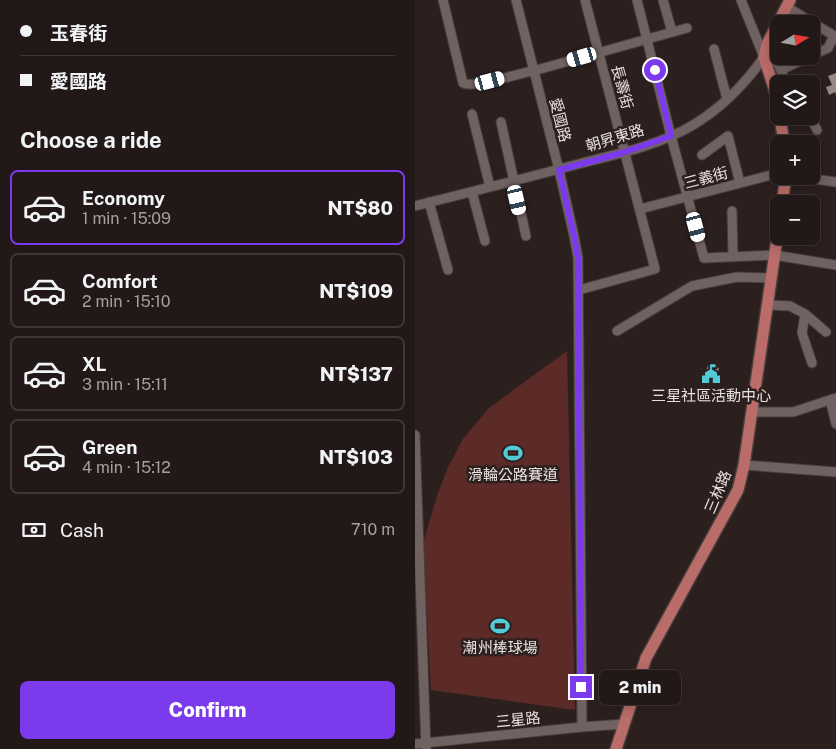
<!DOCTYPE html>
<meta charset="utf-8">
<style>
:root{--surface:#211817;--page:#2d2524;--text:#f1f3f6;--muted:#a2a0a1;--line:#3e3736;--accent:#7c3aed}
body{margin:0;font-family:"Public Sans","Noto Sans TC",sans-serif;background:var(--page);color:var(--text);height:100vh;display:flex;flex-direction:column;font-size:19px;white-space:nowrap}
*{box-sizing:border-box;margin:0}
p{font-size:16px;color:var(--muted)}
.icon{flex:none;width:28px;height:28px;fill:none;stroke:currentColor;stroke-width:2;stroke-linecap:round;stroke-linejoin:round}
.map{position:relative;flex:1;overflow:hidden}
.side{display:flex;flex-direction:column;background:var(--surface);width:415px}
.side>*{flex:none}
.guide{display:grid;align-content:center;height:110px;padding:0 20px;background:var(--surface)}
.needle{width:32px;rotate:79deg}
.fabs{position:absolute;left:355px;top:15px;display:grid;gap:10px}
.fabs a{display:grid;place-items:center;width:50px;height:50px;border-radius:8px;background:var(--surface);box-shadow:0 2px 12px #0003,0 0 0 1px var(--line);font-size:25px}
.end{position:absolute;width:22px;height:22px;margin:-11px;border:6px solid #7c3aed;background:#fff;box-shadow:0 0 0 2px #fff}
.from{border-radius:50%}
.bubble{position:absolute;height:35px;border-radius:8px;background:var(--surface);box-shadow:0 2px 12px #0003,0 0 0 1px var(--line);font-size:16px;font-weight:800;line-height:35px;text-align:center}
.car{position:absolute;width:15px;height:30px;margin:-15px -8px;border-radius:6px;box-shadow:0 0 4px 1px #0007;background:linear-gradient(#fff 24%,#345 0 40%,#fff 0 76%,#345 0 86%,#fff 0)}
.guide b{display:flex;align-items:center;gap:18px;height:48px;font-size:19px}
.guide b+b{border-top:1px solid var(--line)}
.guide i{width:12px;height:12px;background:var(--text)}
ul{padding:0;list-style:none}
li{display:flex;align-items:center;gap:15px;height:75px;margin:0 10px 8px;padding:0 10px;border:2px solid var(--line);border-radius:8px}
li div{flex:1}
li b{display:block;font-size:19px}
li em{font-style:normal;font-weight:800}
li.active{border-color:var(--accent)}
li>.icon{width:45px;height:45px;stroke-width:1.5}
h2{padding:0 20px;font-size:22px;line-height:60px}
.pay{display:flex;align-items:center;gap:12px;height:55px;padding:0 20px;font-size:19px}
.pay p{margin-inline-start:auto}
.action{display:flex;gap:10px;margin-top:auto;padding:10px 20px}
.action a{flex:1;height:58px;border-radius:8px;background:var(--accent);color:#fff;font-size:20px;font-weight:800;line-height:58px;text-align:center}
main{display:flex;flex:1;min-height:0}
.map>svg:first-child{display:block}
</style>
<main>
<section class="side">
<div class="guide">
<b><i class="from"></i>玉春街</b>
<b><i></i>愛國路</b>
</div>
<h2>Choose a ride</h2>
<ul>
<li class="active"><svg class="icon" aria-label="car" viewBox="0 0 24 24"><path d="M5 17H2v-5l4-1 3-4h7l3 4 3 1v5h-3M9 17h6M6 11h13"/><circle cx="7" cy="17" r="2"/><circle cx="17" cy="17" r="2"/></svg><div><b>Economy</b><p>1 min · 15:09</p></div><em>NT$80</em></li>
<li><svg class="icon" aria-label="car" viewBox="0 0 24 24"><path d="M5 17H2v-5l4-1 3-4h7l3 4 3 1v5h-3M9 17h6M6 11h13"/><circle cx="7" cy="17" r="2"/><circle cx="17" cy="17" r="2"/></svg><div><b>Comfort</b><p>2 min · 15:10</p></div><em>NT$109</em></li>
<li><svg class="icon" aria-label="car" viewBox="0 0 24 24"><path d="M5 17H2v-5l4-1 3-4h7l3 4 3 1v5h-3M9 17h6M6 11h13"/><circle cx="7" cy="17" r="2"/><circle cx="17" cy="17" r="2"/></svg><div><b>XL</b><p>3 min · 15:11</p></div><em>NT$137</em></li>
<li><svg class="icon" aria-label="car" viewBox="0 0 24 24"><path d="M5 17H2v-5l4-1 3-4h7l3 4 3 1v5h-3M9 17h6M6 11h13"/><circle cx="7" cy="17" r="2"/><circle cx="17" cy="17" r="2"/></svg><div><b>Green</b><p>4 min · 15:12</p></div><em>NT$103</em></li>
</ul>
<div class="pay"><svg class="icon" aria-label="cash" viewBox="0 0 24 24"><path d="M3 7h18v10H3z"/><circle cx="12" cy="12" r="2"/></svg>Cash<p>710 m</p></div>
<div class="action"><a>Confirm</a></div>
</section>
<div class="map">
<svg width="421" height="749" viewBox="0 0 421 749">
<rect width="100%" height="100%" fill="#2c201f"/>
<path fill="#5c2a27" d="M152,351L160,710L16,690L8,543L22,496L33,467L48,439L74,408Z"/>
<path fill="#978886" d="M421,73V95L420,92L414,95L411,87L417,85L413,76Z
M293,365L304,368L300,383L289,380Z"/>
<g fill="none" stroke-linecap="round" stroke-linejoin="round">
<g stroke="#473d3c" stroke-width="11">
<path id="minor" d="M28,0L48,83C60,89 103,73 118,71L272,28
M101,0L144,170L159,236L163,258L167,727
M222,0L256,136L289,258L359,255L421,265
M248,0L257,32
M372,7L421,37
M352,44L366,70L371,84
M299,49L312,99
M396,56L413,48L419,36
M366,70L396,56
M57,114L75,187
M395,116L402,130
M86,122L111,236
M287,155L313,136L325,183
M377,176L421,182
M57,192L70,241
M14,202L33,270
M0,206C56,192 111,178 167,163C203,154 245,145 278,125C306,108 330,84 349,57L326,0
M225,209L364,173
M317,211L318,256
M164,290L240,269L170,0
M353,305L375,306L390,314L411,332
M390,314L387,333L397,363
M202,331L277,286L322,277L356,278
M415,400L421,424
M336,412H378L421,398
M0,435L11,749
M329,465L421,472
M0,744L167,727L209,724"/>
</g>
<g stroke="#473d3c" stroke-width="14">
<path id="major" d="M364,104L349,57L352,44L375,0
M365,116L369,144
M367,204L371,176
M201,749L231,658L323,490L329,465L364,225"/>
</g>
<use href="#minor" stroke="#706261" stroke-width="9"/>
<use href="#major" stroke="#b96c68" stroke-width="11"/>
</g>
<g fill="none" stroke-linecap="round" stroke-linejoin="round">
<path stroke="#7c3aed" stroke-width="6" d="M166,687L163,258L159,236L144,170L210,152L256,136L240,70"/>
</g>
<defs>
<g id="civic-bare" transform="scale(1.5)"><path d="M-.6-6.5H3V-4.5H.6V-3L4-1V1h2V6H-6V1h2V-1L-.6-3ZM-1.2 2.5V6h2.4V2.5Z" fill="#52cbd7" stroke="#2c201f" stroke-width="2.5" paint-order="stroke"/></g>
<g id="stadium-bare" transform="scale(1.5)"><path d="M0-5a6.5 5 0 1 0 0 10a6.5 5 0 1 0 0-10ZM-3.5-1.8h7v3.6h-7Z" fill="#52cbd7" stroke="#2c201f" stroke-width="2.5" paint-order="stroke"/></g>
</defs>
<g fill-rule="evenodd">
<use href="#civic-bare" x="296" y="374"/>
<use href="#stadium-bare" x="98" y="453"/>
<use href="#stadium-bare" x="85" y="626"/>
</g>
<g text-anchor="middle" stroke-width="5" stroke-linejoin="round" paint-order="stroke">
<g font-size="15" fill="#e8e0df" stroke="#2c201f">
<text transform="translate(207 87) rotate(75)" y="5">長壽街</text>
<text transform="translate(145 120) rotate(76)" y="5">愛國路</text>
<text transform="translate(200 138) rotate(-17)" y="5">朝昇東路</text>
<text transform="translate(291 178) rotate(-15)" y="5">三義街</text>
<text transform="translate(303 492) rotate(-67)" y="5">三林路</text>
<text transform="translate(103 720) rotate(-6)" y="5">三星路</text>
</g>
<g font-size="15" fill="#e8e0df" stroke="#2c201f">
<text x="296" y="401">三星社區活動中心</text>
<text x="98" y="480">滑輪公路賽道</text>
<text x="85" y="653">潮州棒球場</text>
</g>
</g>
</svg>
<div class="fabs">
<a><svg class="needle" viewBox="-14 -14 28 28"><path d="M0-13l5 13h-10z" fill="#e53935"/><path d="M0 13l5-13h-10z" fill="#a2a0a1"/></svg></a>
<a><svg class="icon" aria-label="layers" viewBox="0 0 24 24"><path d="M12 4l9 5-9 5-9-5zM3 14l9 5 9-5"/></svg></a>
<a>+</a>
<a>−</a>
</div>
<i class="end from" style="left:240px;top:70px"></i>
<i class="end" style="left:166px;top:687px"></i>
<div class="bubble" style="left:184px;top:670px;width:82px">2 min</div>
<i class="car" style="left:167px;top:57px;rotate:254deg"></i>
<i class="car" style="left:75px;top:81px;rotate:75deg"></i>
<i class="car" style="left:102px;top:200px;rotate:167deg"></i>
<i class="car" style="left:281px;top:227px;rotate:165deg"></i>
</div>
</main>
